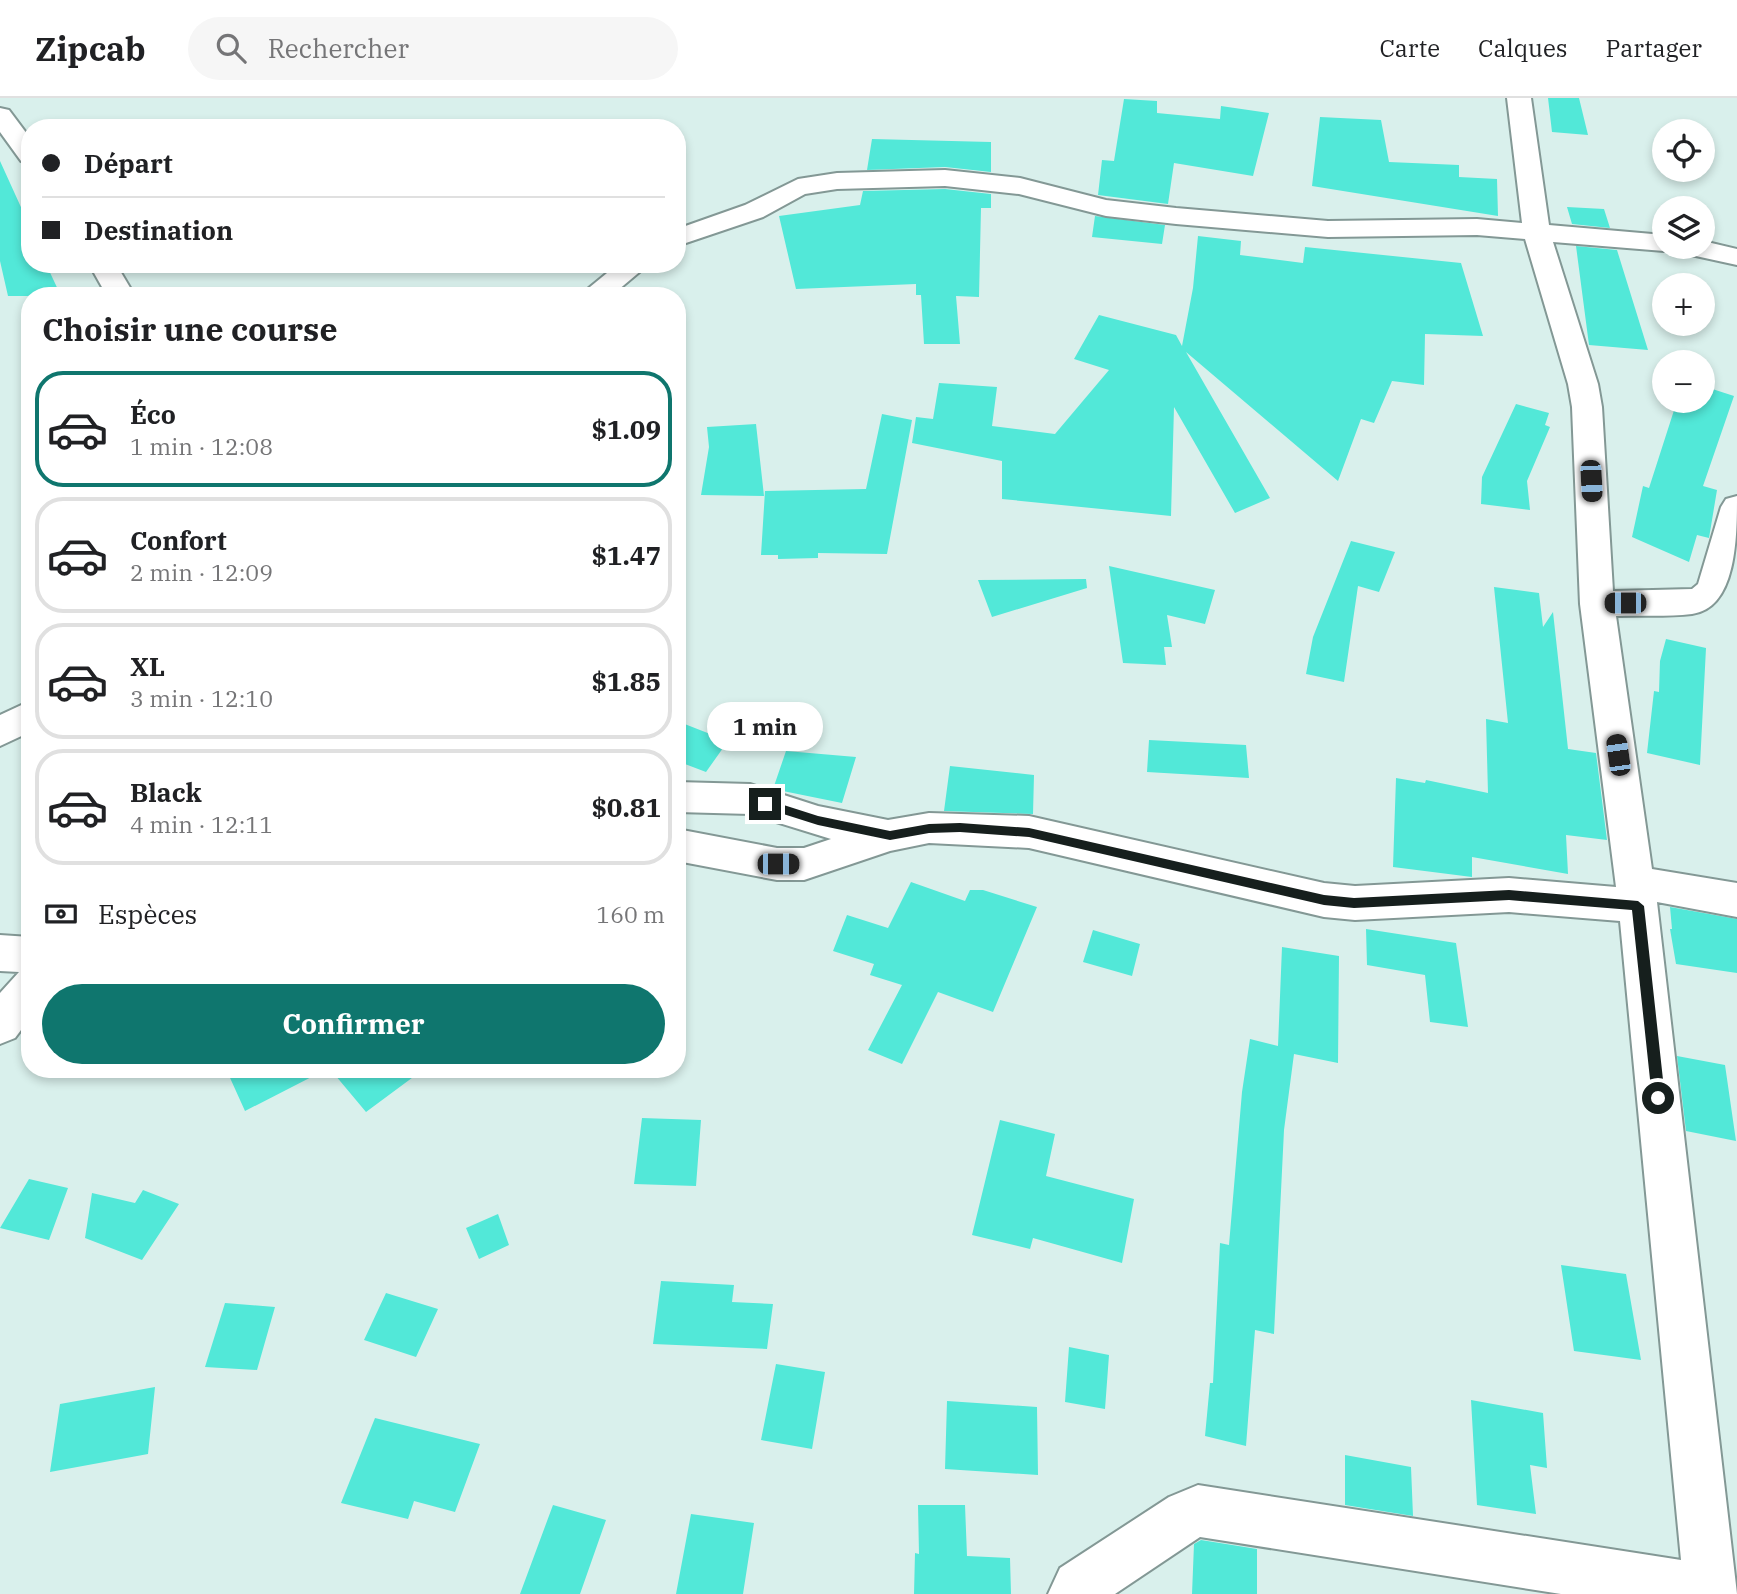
<!DOCTYPE html>
<html lang="fr">
<meta charset="utf-8">
<style>
:root{--surface:#fff;--page:#f6f6f6;--text:#202124;--muted:#757577;--line:#e0e0e0;--accent:#0f766e}
body{margin:0;font-family:"IBM Plex Serif",serif;background:var(--page);color:var(--text);height:100vh;display:flex;flex-direction:column;font-size:26px;white-space:nowrap}
*{box-sizing:border-box;margin:0}
p{font-size:23px;color:var(--muted)}
.icon{flex:none;width:38px;height:38px;fill:none;stroke:currentColor;stroke-width:2;stroke-linecap:round;stroke-linejoin:round}
.map{position:relative;flex:1;overflow:hidden}
.panel{position:absolute;left:21px;top:189px;width:665px;height:791px;display:flex;flex-direction:column;background:var(--surface);border-radius:28px;box-shadow:0 4px 10px #0003}
.panel>*{flex:none}
.hud{position:absolute;left:21px;top:21px;width:665px;height:154px;border-radius:28px;box-shadow:0 4px 10px #0003;display:grid;align-content:center;height:154px;padding:0 21px;background:var(--surface)}
.buttons{position:absolute;left:1652px;top:21px;display:grid;gap:14px}
.buttons a{display:grid;place-items:center;width:63px;height:63px;border-radius:50%;background:var(--surface);box-shadow:0 4px 10px #0003;font-size:35px}
.end{position:absolute;width:32px;height:32px;margin:-16px;border:9px solid #161f1d;background:#fff;box-shadow:0 0 0 4px #fff}
.from{border-radius:50%}
.bubble{position:absolute;height:49px;border-radius:24px;background:var(--surface);box-shadow:0 4px 10px #0003;font-size:23px;font-weight:800;line-height:49px;text-align:center}
.car{position:absolute;width:21px;height:42px;margin:-21px -10px;border-radius:9px;box-shadow:0 0 5px 2px #0007;background:linear-gradient(#222 24%,#8ab4d8 0 40%,#222 0 76%,#8ab4d8 0 86%,#222 0)}
.hud b{display:flex;align-items:center;gap:24px;height:66px;font-size:26px}
.hud b+b{border-top:2px solid var(--line)}
.hud i{width:18px;height:18px;background:var(--text)}
ul{padding:0;list-style:none}
li{display:flex;align-items:center;gap:21px;height:116px;margin:0 14px 10px;padding:0 7px;border:4px solid var(--line);border-radius:28px}
li div{flex:1}
li b{display:block;font-size:26px}
li em{font-style:normal;font-weight:800}
li.selected{border-color:var(--accent)}
li>.icon{width:63px;height:63px;stroke-width:1.5}
h2{padding:0 21px;font-size:32px;line-height:84px}
.pay{display:flex;align-items:center;gap:18px;height:77px;padding:0 21px;font-size:26px}
.pay p{margin-inline-start:auto}
.action{display:flex;gap:14px;margin-top:auto;padding:14px 21px}
.action a{flex:1;height:80px;border-radius:42px;background:var(--accent);color:#fff;font-size:28px;font-weight:800;line-height:80px;text-align:center}
header{display:flex;align-items:center;gap:42px;box-sizing:border-box;height:98px;padding:0 35px;background:var(--surface);border-bottom:2px solid var(--line)}
header strong{font-size:33px}
nav{display:flex;gap:38px;margin-inline-start:auto;font-size:24px}
.search{width:490px;height:63px;background:var(--page);display:flex;align-items:center;gap:18px;box-sizing:border-box;padding:0 24px;border-radius:38px;color:var(--muted);font-size:26px}
.map>svg:first-child{display:block}
</style>
<header>
<strong>Zipcab</strong>
<div class="search"><svg class="icon" aria-label="search" viewBox="0 0 24 24"><circle cx="10" cy="10" r="6"/><path d="M15 15l6 6"/></svg>Rechercher</div>
<nav><a>Carte</a><a>Calques</a><a>Partager</a></nav>
</header>
<div class="map">
<svg width="1737" height="1496" viewBox="0 0 1737 1496">
<rect width="100%" height="100%" fill="#d9f0ec"/>
<path fill="#52e8d8" d="M1548,0H1579L1588,37L1552,34Z
M1124,1L1157,3V15L1220,21L1221,8L1269,15L1253,78L1174,65L1168,106L1098,97L1102,62L1114,63Z
M1320,19L1381,22L1389,64L1459,67V79L1497,81L1498,118L1312,88Z
M872,41L991,44V74L945,69L867,72Z
M0,63L30,129V166H46L61,198H8L0,163Z
M945,91L991,96V110H981L979,199L956,198L960,246H924L921,197H916V186L796,191L779,118L860,107L863,93Z
M1567,109L1604,111L1610,130L1572,126Z
M1095,118L1165,127L1162,146L1092,139Z
M1198,138L1241,143L1240,157L1303,165L1305,149L1461,165L1483,238L1425,236L1424,287L1392,283L1374,325L1361,321L1338,383L1186,254L1270,400L1235,415L1174,309L1171,418L1002,401V363L912,345L916,319L933,321L939,285L997,289L992,328L1055,336L1109,272L1074,261L1099,217L1176,237L1182,248L1193,190Z
M1576,148L1617,152L1648,252L1589,247Z
M1703,288L1734,298L1703,388L1717,392L1709,440L1697,437L1689,464L1632,439L1643,388L1649,390L1677,303H1703Z
M1516,306L1549,315L1545,327L1550,329L1527,383L1530,412L1481,406L1482,379Z
M882,316L912,322L887,456L818,455V460L778,461V457H761L765,393L866,391Z
M756,326L764,398L701,397L709,349L707,329Z
M1351,443L1395,454L1379,494L1358,488L1344,584L1306,576L1313,539Z
M1109,468L1215,492L1205,526L1167,517L1172,549H1164L1166,567L1123,565Z
M1086,481L1087,490L992,519L978,482Z
M1494,489L1539,495L1543,529L1553,514L1568,651L1596,655L1607,742L1566,737L1568,776L1472,759V779L1393,769L1396,680L1425,685L1426,682L1488,695L1486,621L1508,625Z
M1666,541L1706,550L1700,667L1647,655L1654,593L1659,594L1660,563Z
M677,623L728,643L706,674L677,663Z
M1149,642L1246,647L1249,680L1147,674Z
M786,653L856,659L842,705L773,691Z
M950,668L1034,677L1033,716L944,713Z
M911,784L965,803L970,792H983L1037,809L993,914L938,894L902,966L868,952L902,887L870,877L874,866L833,853L847,817L888,830Z
M1670,809L1737,821V875L1676,866L1670,831H1672Z
M1366,831L1456,845L1468,929L1430,924L1425,877L1367,867Z
M1093,832L1140,846L1132,878L1083,864Z
M1282,849L1339,858L1338,965L1294,956L1284,1032L1274,1236L1255,1232L1246,1348L1205,1338L1210,1285H1213L1220,1145L1229,1147L1242,994L1250,941L1278,948Z
M1677,958L1725,967L1736,1043L1686,1033Z
M226,971H327L245,1013Z
M330,971H424L366,1014Z
M642,1020L701,1022L696,1088L634,1086Z
M1000,1022L1055,1036L1046,1078L1134,1101L1122,1165L1033,1140L1030,1151L972,1137Z
M29,1081L68,1090L49,1142L0,1130Z
M143,1092L179,1106L142,1162L85,1140L92,1095L135,1105Z
M498,1116L509,1147L479,1161L466,1130Z
M1561,1167L1626,1176L1641,1262L1574,1253Z
M661,1183L734,1187L732,1204L773,1206L767,1251L653,1246Z
M386,1195L438,1211L416,1259L364,1242Z
M225,1205L275,1209L257,1272L205,1269Z
M1069,1249L1109,1257L1105,1311L1065,1304Z
M776,1266L825,1274L812,1351L761,1342Z
M155,1289L148,1356L50,1374L60,1306Z
M1471,1302L1543,1315L1547,1370L1530,1367L1536,1416L1477,1407Z
M947,1303L1037,1309L1038,1377L945,1371Z
M375,1320L480,1346L455,1414L414,1403L408,1421L341,1405Z
M1345,1357L1411,1369L1413,1418L1345,1407Z
M553,1407L606,1422L580,1496H520Z
M918,1407H965L967,1458L1010,1460L1011,1496H914L915,1455L919,1456Z
M691,1416L754,1425L743,1496H676Z
M1201,1442L1257,1451V1496H1192L1194,1446Z"/>
<g fill="none" stroke-linecap="round" stroke-linejoin="round">
<g stroke="#839895" stroke-width="4">
<path id="minor" d="M1507,0H1531L1549,127L1664,137V149H1675L1664,153L1553,144L1598,286L1602,309L1613,493L1692,491L1698,486L1721,409L1726,401L1737,398C1737,438 1737,510 1692,516C1667,519 1641,517 1616,518L1652,771L1737,785V819L1657,804L1737,1496H1561L1200,1439L1115,1496H1048L1060,1470L1169,1399L1198,1387L1681,1462L1620,823L1509,814L1355,822L1324,819L1029,750L929,745L890,753L804,782H777L677,763V731L777,750H804L831,741L750,716L677,714V684L750,686L818,708L888,722L929,715L1029,718L1324,785L1355,788L1509,780L1616,789L1580,506L1572,309L1568,286L1525,141L1477,137L1328,139L1176,126L1106,118L1019,96L945,88L837,91L805,96L763,119L677,148V131L745,107L798,81L837,75L945,72L1020,80L1106,102L1176,110L1328,123L1477,121L1522,125Z
M0,10L9,12L30,40V65L21,63L0,34Z
M1703,143L1737,151V167L1682,155L1679,149H1703Z
M89,166H116L135,198H107Z
M618,166H649L611,198H579Z
M30,603V634L0,648V617Z
M0,837L30,839V920L15,940L0,946V895L19,874L0,873Z"/>
</g>
<use href="#minor" fill="#fff" fill-rule="evenodd"/>
</g>
<path fill="#161f1d" d="M765,701L818,718L890,733L929,726L960,725L1029,730L1324,797L1354,800L1509,792L1638,803L1644,808L1665,1000L1658,1006L1652,1000L1632,812L1509,802L1354,810L1324,807L1029,739L960,734L929,735L890,742L818,727L761,709L759,706Z"/>
</svg>
<div class="buttons">
<a><svg class="icon" aria-label="locate" viewBox="0 0 24 24"><circle cx="12" cy="12" r="6"/><path d="M12 2v4M12 18v4M2 12h4M18 12h4"/></svg></a>
<a><svg class="icon" aria-label="layers" viewBox="0 0 24 24"><path d="M12 4l9 5-9 5-9-5zM3 14l9 5 9-5"/></svg></a>
<a>+</a>
<a>−</a>
</div>
<i class="end from" style="left:1658px;top:1000px"></i>
<i class="end" style="left:765px;top:706px"></i>
<div class="bubble" style="left:707px;top:604px;width:116px">1 min</div>
<i class="car" style="left:1591px;top:383px;rotate:177deg"></i>
<i class="car" style="left:1625px;top:505px;rotate:270deg"></i>
<i class="car" style="left:1618px;top:657px;rotate:352deg"></i>
<i class="car" style="left:778px;top:766px;rotate:90deg"></i>
<div class="hud">
<b><i class="from"></i>Départ</b>
<b><i></i>Destination</b>
</div>
<section class="panel">
<h2>Choisir une course</h2>
<ul>
<li class="selected"><svg class="icon" aria-label="car" viewBox="0 0 24 24"><path d="M5 17H2v-5l4-1 3-4h7l3 4 3 1v5h-3M9 17h6M6 11h13"/><circle cx="7" cy="17" r="2"/><circle cx="17" cy="17" r="2"/></svg><div><b>Éco</b><p>1 min · 12:08</p></div><em>$1.09</em></li>
<li><svg class="icon" aria-label="car" viewBox="0 0 24 24"><path d="M5 17H2v-5l4-1 3-4h7l3 4 3 1v5h-3M9 17h6M6 11h13"/><circle cx="7" cy="17" r="2"/><circle cx="17" cy="17" r="2"/></svg><div><b>Confort</b><p>2 min · 12:09</p></div><em>$1.47</em></li>
<li><svg class="icon" aria-label="car" viewBox="0 0 24 24"><path d="M5 17H2v-5l4-1 3-4h7l3 4 3 1v5h-3M9 17h6M6 11h13"/><circle cx="7" cy="17" r="2"/><circle cx="17" cy="17" r="2"/></svg><div><b>XL</b><p>3 min · 12:10</p></div><em>$1.85</em></li>
<li><svg class="icon" aria-label="car" viewBox="0 0 24 24"><path d="M5 17H2v-5l4-1 3-4h7l3 4 3 1v5h-3M9 17h6M6 11h13"/><circle cx="7" cy="17" r="2"/><circle cx="17" cy="17" r="2"/></svg><div><b>Black</b><p>4 min · 12:11</p></div><em>$0.81</em></li>
</ul>
<div class="pay"><svg class="icon" aria-label="cash" viewBox="0 0 24 24"><path d="M3 7h18v10H3z"/><circle cx="12" cy="12" r="2"/></svg>Espèces<p>160 m</p></div>
<div class="action"><a>Confirmer</a></div>
</section>
</div>
